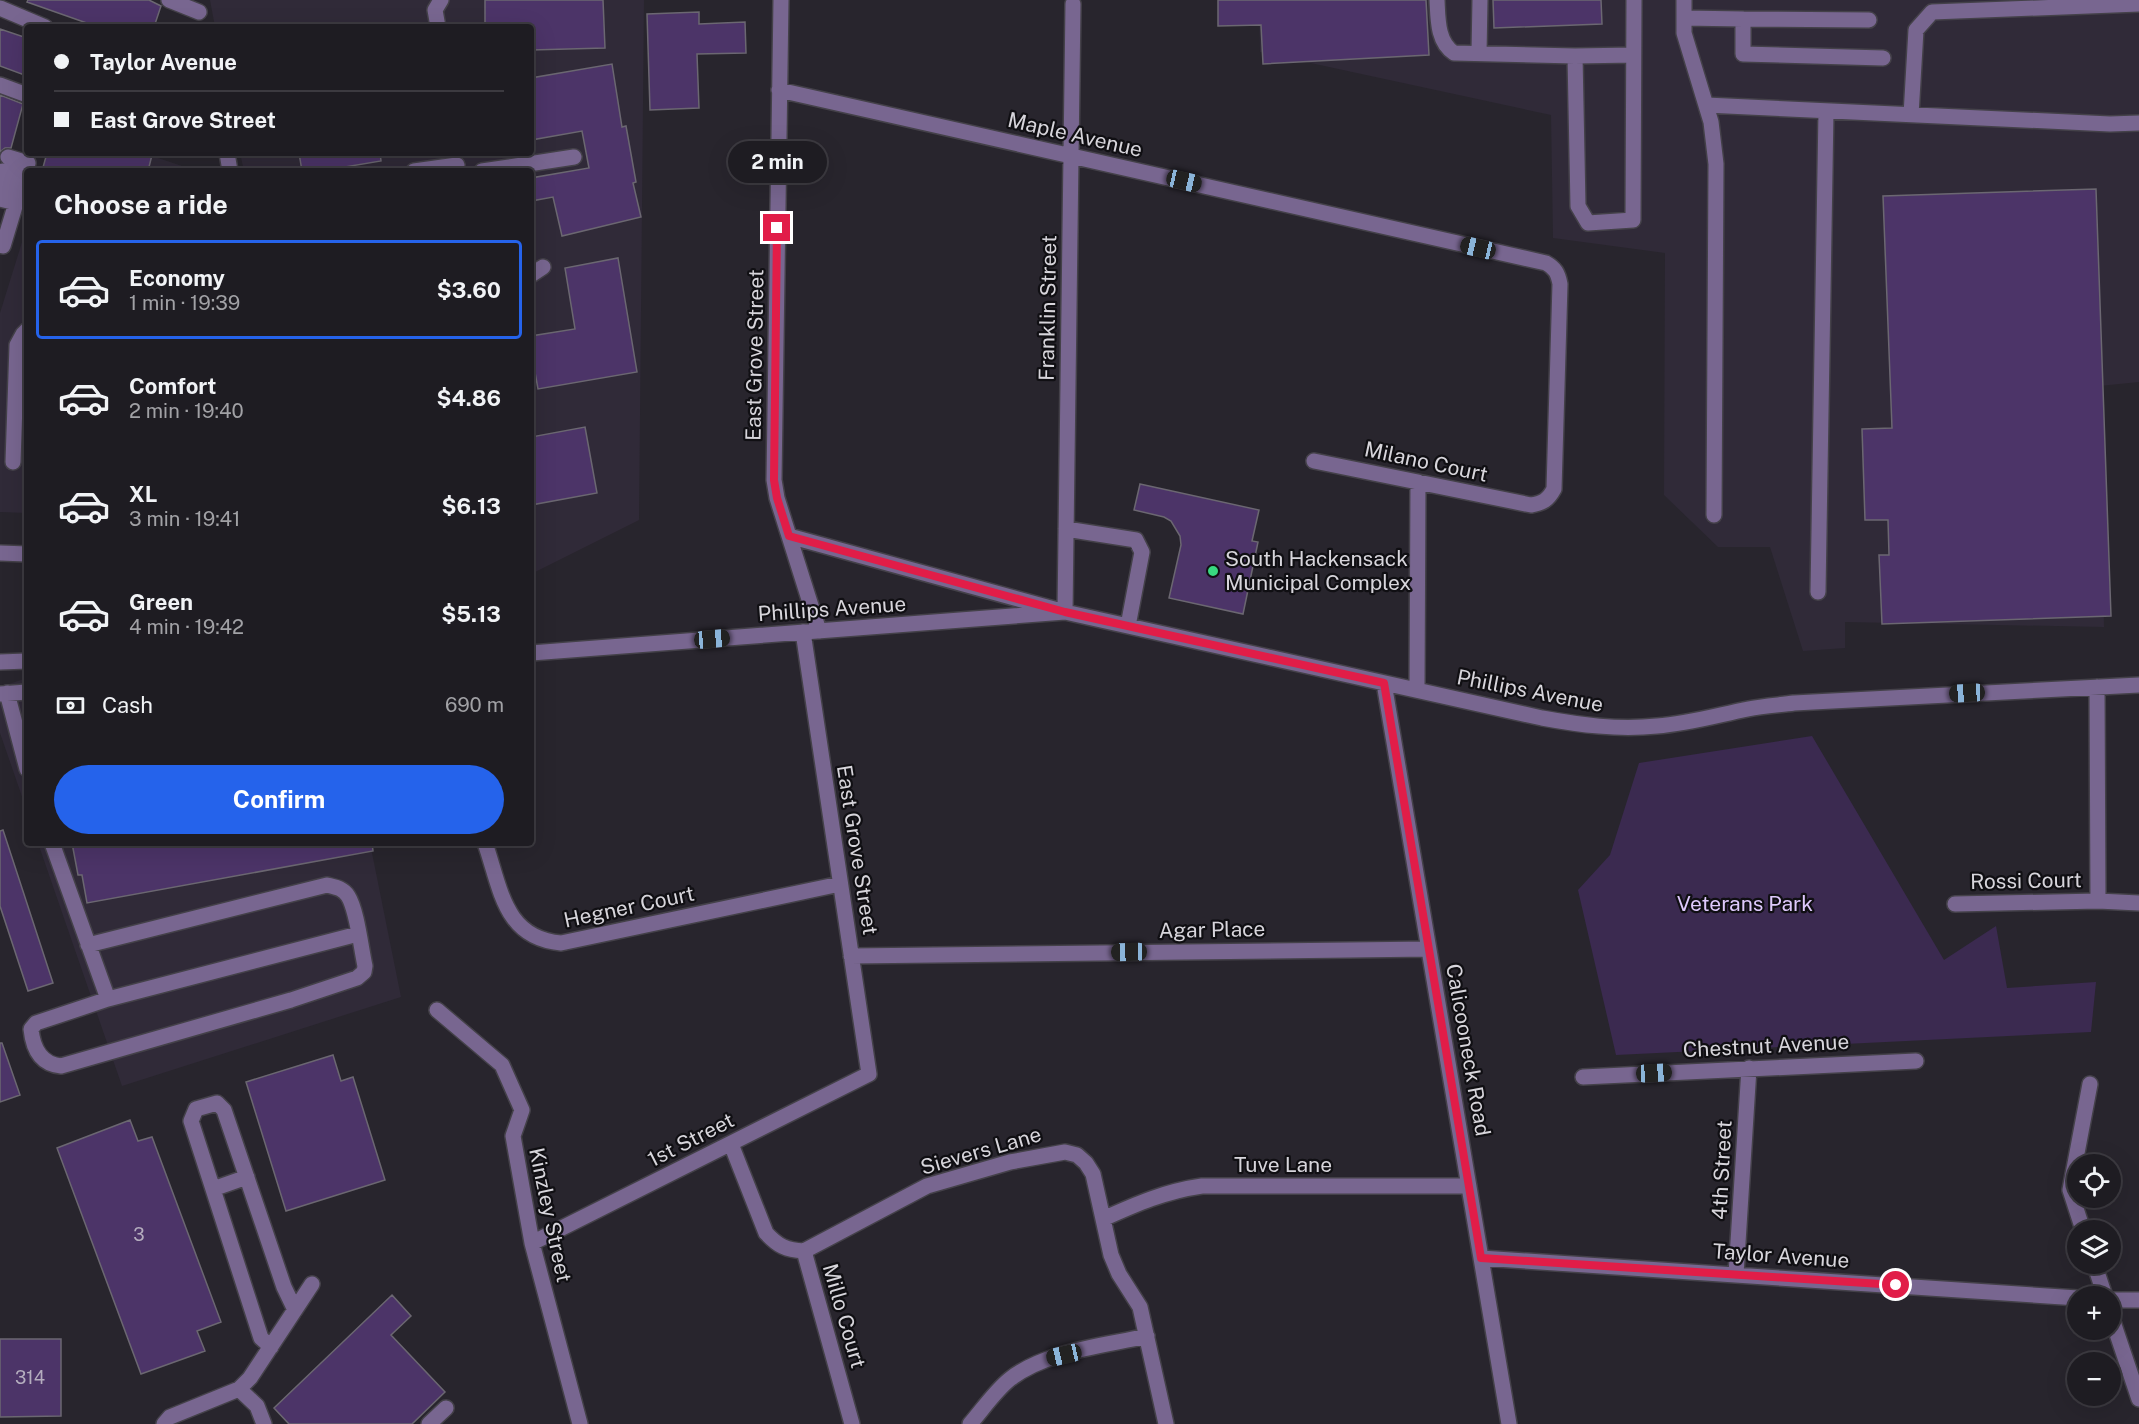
<!DOCTYPE html>
<meta charset="utf-8">
<style>
:root{--surface:#1e1c22;--page:#26252a;--text:#f1f3f6;--muted:#a1a1a5;--line:#3c3a40;--accent:#2563eb}
body{margin:0;font-family:"Public Sans",sans-serif;background:var(--page);color:var(--text);height:100vh;display:flex;flex-direction:column;font-size:22px;white-space:nowrap}
*{box-sizing:border-box;margin:0}
p{font-size:20px;color:var(--muted)}
.icon{flex:none;width:33px;height:33px;fill:none;stroke:currentColor;stroke-width:2;stroke-linecap:round;stroke-linejoin:round}
.map{position:relative;flex:1;overflow:hidden}
.panel{position:absolute;left:24px;top:168px;width:510px;height:678px;display:flex;flex-direction:column;background:var(--surface);border-radius:6px;box-shadow:0 6px 24px #0002,0 0 0 2px var(--line)}
.panel>*{flex:none}
.hud{position:absolute;left:24px;top:24px;width:510px;height:132px;border-radius:6px;box-shadow:0 6px 24px #0002,0 0 0 2px var(--line);display:grid;align-content:center;height:132px;padding:0 30px;background:var(--surface)}
.controls{position:absolute;left:2067px;top:1154px;display:grid;gap:12px}
.controls a{display:grid;place-items:center;width:54px;height:54px;border-radius:50%;background:var(--surface);box-shadow:0 6px 24px #0002,0 0 0 2px var(--line);font-size:30px}
.end{position:absolute;width:27px;height:27px;margin:-14px;border:8px solid #e11d48;background:#fff;box-shadow:0 0 0 3px #fff}
.from{border-radius:50%}
.bubble{position:absolute;height:42px;border-radius:21px;background:var(--surface);box-shadow:0 6px 24px #0002,0 0 0 2px var(--line);font-size:20px;font-weight:700;line-height:42px;text-align:center}
.car{position:absolute;width:18px;height:36px;margin:-18px -9px;border-radius:8px;box-shadow:0 0 4px 2px #0007;background:linear-gradient(#222 24%,#8ab4d8 0 40%,#222 0 76%,#8ab4d8 0 86%,#222 0)}
.hud b{display:flex;align-items:center;gap:21px;height:57px;font-size:22px}
.hud b+b{border-top:2px solid var(--line)}
.hud i{width:15px;height:15px;background:var(--text)}
ul{padding:0;list-style:none}
li{display:flex;align-items:center;gap:18px;height:99px;margin:0 12px 9px;padding:0 18px;border:3px solid transparent;border-radius:6px}
li div{flex:1}
li b{display:block;font-size:22px}
li em{font-style:normal;font-weight:700}
li.current{border-color:var(--accent)}
li>.icon{width:54px;height:54px;stroke-width:1.5}
h2{padding:0 30px;font-size:27px;line-height:72px}
.pay{display:flex;align-items:center;gap:15px;height:66px;padding:0 30px;font-size:22px}
.pay p{margin-inline-start:auto}
.primary-button{display:flex;gap:12px;margin-top:auto;padding:12px 30px}
.primary-button a{flex:1;height:69px;border-radius:36px;background:var(--accent);color:#fff;font-size:24px;font-weight:700;line-height:69px;text-align:center}
.map>svg:first-child{display:block}
</style>
<div class="map">
<svg width="2139" height="1424" viewBox="0 0 2139 1424">
<rect width="100%" height="100%" fill="#28252d"/>
<path fill="#302a38" d="M210,0H644L639,520L531,574V171H244L240,153H531V27H215Z
M1259,0H2139V382L2099,386L2104,627L1845,622V648L1803,651L1770,547H1718L1664,495L1665,253L1553,238L1551,115L1260,52Z
M50,153H143L197,171H44Z
M27,226V513L0,512V313Z
M27,678V811L0,733V687Z
M38,843H370L401,997L122,1086Z"/>
<path fill="#3b2a50" d="M1812,736L1944,960L1996,926L2007,988L2096,982L2091,1032L1616,1055L1578,890L1610,855L1639,763Z"/>
<path fill="#4c3468" stroke="#6b6771" stroke-width="1.5" d="M28,0H149L161,6L154,27H98L27,2Z
M485,0H603L605,48L531,50V27H485Z
M1218,0H1426L1429,55L1263,64L1261,25L1218,26Z
M1493,0H1601L1602,24L1494,28Z
M699,12V24L745,22L746,53L697,54L699,108L650,110L647,14Z
M0,29L27,38V76L0,66Z
M612,64L622,127L626,126L636,182L633,183L641,217L562,236L553,197L531,201V178L589,168L582,131L531,140V78Z
M0,95L23,104L11,148H5L0,152Z
M47,153H143L152,155L148,171H42Z
M299,153H380L381,161L321,171H302Z
M2096,189L2111,616L1882,624L1879,555H1889L1888,520H1865L1862,429L1892,428L1883,196Z
M618,258L637,372L538,389L531,350V336L575,329L565,268Z
M585,427L597,493L531,505V437Z
M1140,484L1259,510L1252,541L1258,542L1243,614L1169,598L1181,545L1180,536L1171,521L1164,517L1134,510Z
M3,830L53,983L28,991L0,906V831Z
M72,843H372L373,851L87,903L82,875H78Z
M0,1043H2L20,1095L0,1102Z
M333,1055L341,1081L353,1077L385,1180L286,1211L246,1082Z
M130,1120L138,1141L152,1137L221,1322L197,1331L205,1351L141,1374L57,1148Z
M392,1295L411,1316L391,1335L445,1392L412,1424H289L274,1408Z
M0,1339H61V1416L0,1417Z"/>
<g fill="none" stroke-linecap="round" stroke-linejoin="round">
<g stroke="#444149" stroke-width="18">
<path id="minor" d="M169,0L199,12
M781,0L774,480L777,498L819,631
M1437,0C1438,18 1437,42 1454,53L1575,56L1578,206L1588,223L1633,220L1634,0
M1684,0V33L1711,122L1716,164L1714,515
M0,8L45,27
M1684,18L1743,19V54L1883,58
M1743,19L1869,20
M438,27L435,10L441,0
M1479,53L1480,0
M1575,56L1633,55
M0,85L27,95
M779,90L1546,263C1555,268 1558,273 1560,284L1554,489C1548,500 1543,503 1531,505L1314,461
M1706,105L2110,124L2139,123
M1911,115L1916,30L1932,12L2139,4
M227,153L230,171
M3,171L24,177
M414,171L457,165
M482,171L574,157
M0,185L19,191
M0,199L16,203
M0,245L3,246L28,163L8,157
M531,275L543,267
M13,462L17,345L23,334L27,330
M1066,529L1136,540L1142,552L1128,626
M789,536L1065,612L1073,4
M0,553L27,554
M1818,592L1826,111
M531,653L1065,612L1542,718C1580,725 1618,730 1657,726C1688,724 1718,715 1748,709C1763,706 1779,705 1794,703L2139,685
M0,662L27,661
M1384,683L1509,1424
M2097,687L2098,901
M1417,690L1418,482
M7,693L27,769
M0,694L27,692
M52,843L108,999L36,1023L31,1029C33,1049 41,1064 61,1066L291,1000L357,978L364,972L365,966C361,948 357,910 348,896C343,888 335,887 327,885L88,945
M485,843C501,889 504,938 561,943L840,884
M1955,904L2098,901L2139,903
M851,956L1429,949
M108,999L358,934
M437,1010L502,1065L522,1110L513,1136L532,1243L580,1424
M1583,1077L1916,1061
M731,1144L766,1233C778,1246 786,1250 804,1251
M213,1189L247,1177
M1103,1219C1136,1204 1166,1191 1202,1186H1469
M2083,1230L2070,1190L2090,1084
M532,1243L869,1074L803,632
M804,1251L927,1186L1010,1162L1065,1152L1077,1155L1086,1163L1093,1174L1111,1255L1119,1274L1140,1307L1166,1424
M804,1251L852,1424
M1481,1258L2078,1298
M2094,1263L2105,1296
M1736,1274L1749,1068
M2110,1300H2139
M2110,1313L2139,1399
M271,1347L261,1338L191,1121L196,1109L217,1103L224,1110L284,1287L295,1310
M239,1389L257,1406L264,1424
M164,1424L170,1417L239,1389L250,1378L312,1284
M429,1424L446,1408
M970,1424C983,1409 995,1391 1010,1379C1046,1351 1103,1346 1147,1336"/>
</g>
<use href="#minor" stroke="#786690" stroke-width="15"/>
</g>
<g fill="none" stroke-linecap="round" stroke-linejoin="round">
<path stroke="#e11d48" stroke-width="8" d="M777,228L774,480L777,498L789,536L1065,612L1384,683L1481,1258L1896,1285"/>
</g>
<circle fill="#38d880" stroke="#100f13" stroke-width="2" cx="1213" cy="571" r="6"/>
<g text-anchor="middle" stroke-width="4.5" stroke-linejoin="round" paint-order="stroke">
<g font-size="18" fill="#b4adbe">
<text x="139" y="1241">3</text>
<text x="30" y="1384">314</text>
</g>
<g font-size="21" fill="#d7d5db" stroke="#100f13">
<text transform="translate(1075 135) rotate(13)" y="7">Maple Avenue</text>
<text transform="translate(1048 308) rotate(-89)" y="7">Franklin Street</text>
<text transform="translate(755 355) rotate(-89)" y="7">East Grove Street</text>
<text transform="translate(1426 462) rotate(12)" y="7">Milano Court</text>
<text transform="translate(832 609) rotate(-4)" y="7">Phillips Avenue</text>
<text transform="translate(1530 691) rotate(11)" y="7">Phillips Avenue</text>
<text transform="translate(857 850) rotate(81)" y="7">East Grove Street</text>
<text transform="translate(2026 881) rotate(-1)" y="7">Rossi Court</text>
<text transform="translate(629 907) rotate(-12)" y="7">Hegner Court</text>
<text transform="translate(1212 930) rotate(-1)" y="7">Agar Place</text>
<text transform="translate(1766 1046) rotate(-3)" y="7">Chestnut Avenue</text>
<text transform="translate(1468 1050) rotate(80)" y="7">Calicooneck Road</text>
<text transform="translate(691 1140) rotate(-27)" y="7">1st Street</text>
<text transform="translate(981 1151) rotate(-16)" y="7">Sievers Lane</text>
<text x="1283" y="1172">Tuve Lane</text>
<text transform="translate(1722 1170) rotate(-87)" y="7">4th Street</text>
<text transform="translate(550 1215) rotate(78)" y="7">Kinzley Street</text>
<text transform="translate(1781 1256) rotate(4)" y="7">Taylor Avenue</text>
<text transform="translate(844 1316) rotate(74)" y="7">Millo Court</text>
</g>
<g font-size="21" fill="#d7d5db" stroke="#100f13" text-anchor="start">
<text x="1225" y="566">South Hackensack<tspan x="1225" dy="24">Municipal Complex</tspan></text>
</g>
<g font-size="21" fill="#dec9fc" stroke="#100f13">
<text x="1745" y="911">Veterans Park</text>
</g>
</g>
</svg>
<div class="controls">
<a><svg class="icon" aria-label="locate" viewBox="0 0 24 24"><circle cx="12" cy="12" r="6"/><path d="M12 2v4M12 18v4M2 12h4M18 12h4"/></svg></a>
<a><svg class="icon" aria-label="layers" viewBox="0 0 24 24"><path d="M12 4l9 5-9 5-9-5zM3 14l9 5 9-5"/></svg></a>
<a>+</a>
<a>−</a>
</div>
<i class="end from" style="left:1896px;top:1285px"></i>
<i class="end" style="left:777px;top:228px"></i>
<div class="bubble" style="left:728px;top:141px;width:99px">2 min</div>
<i class="car" style="left:1184px;top:181px;rotate:103deg"></i>
<i class="car" style="left:1478px;top:248px;rotate:283deg"></i>
<i class="car" style="left:712px;top:639px;rotate:85deg"></i>
<i class="car" style="left:1967px;top:693px;rotate:267deg"></i>
<i class="car" style="left:1129px;top:952px;rotate:269deg"></i>
<i class="car" style="left:1654px;top:1073px;rotate:87deg"></i>
<i class="car" style="left:1064px;top:1355px;rotate:257deg"></i>
<div class="hud">
<b><i class="from"></i>Taylor Avenue</b>
<b><i></i>East Grove Street</b>
</div>
<section class="panel">
<h2>Choose a ride</h2>
<ul>
<li class="current"><svg class="icon" aria-label="car" viewBox="0 0 24 24"><path d="M5 17H2v-5l4-1 3-4h7l3 4 3 1v5h-3M9 17h6M6 11h13"/><circle cx="7" cy="17" r="2"/><circle cx="17" cy="17" r="2"/></svg><div><b>Economy</b><p>1 min · 19:39</p></div><em>$3.60</em></li>
<li><svg class="icon" aria-label="car" viewBox="0 0 24 24"><path d="M5 17H2v-5l4-1 3-4h7l3 4 3 1v5h-3M9 17h6M6 11h13"/><circle cx="7" cy="17" r="2"/><circle cx="17" cy="17" r="2"/></svg><div><b>Comfort</b><p>2 min · 19:40</p></div><em>$4.86</em></li>
<li><svg class="icon" aria-label="car" viewBox="0 0 24 24"><path d="M5 17H2v-5l4-1 3-4h7l3 4 3 1v5h-3M9 17h6M6 11h13"/><circle cx="7" cy="17" r="2"/><circle cx="17" cy="17" r="2"/></svg><div><b>XL</b><p>3 min · 19:41</p></div><em>$6.13</em></li>
<li><svg class="icon" aria-label="car" viewBox="0 0 24 24"><path d="M5 17H2v-5l4-1 3-4h7l3 4 3 1v5h-3M9 17h6M6 11h13"/><circle cx="7" cy="17" r="2"/><circle cx="17" cy="17" r="2"/></svg><div><b>Green</b><p>4 min · 19:42</p></div><em>$5.13</em></li>
</ul>
<div class="pay"><svg class="icon" aria-label="cash" viewBox="0 0 24 24"><path d="M3 7h18v10H3z"/><circle cx="12" cy="12" r="2"/></svg>Cash<p>690 m</p></div>
<div class="primary-button"><a>Confirm</a></div>
</section>
</div>
